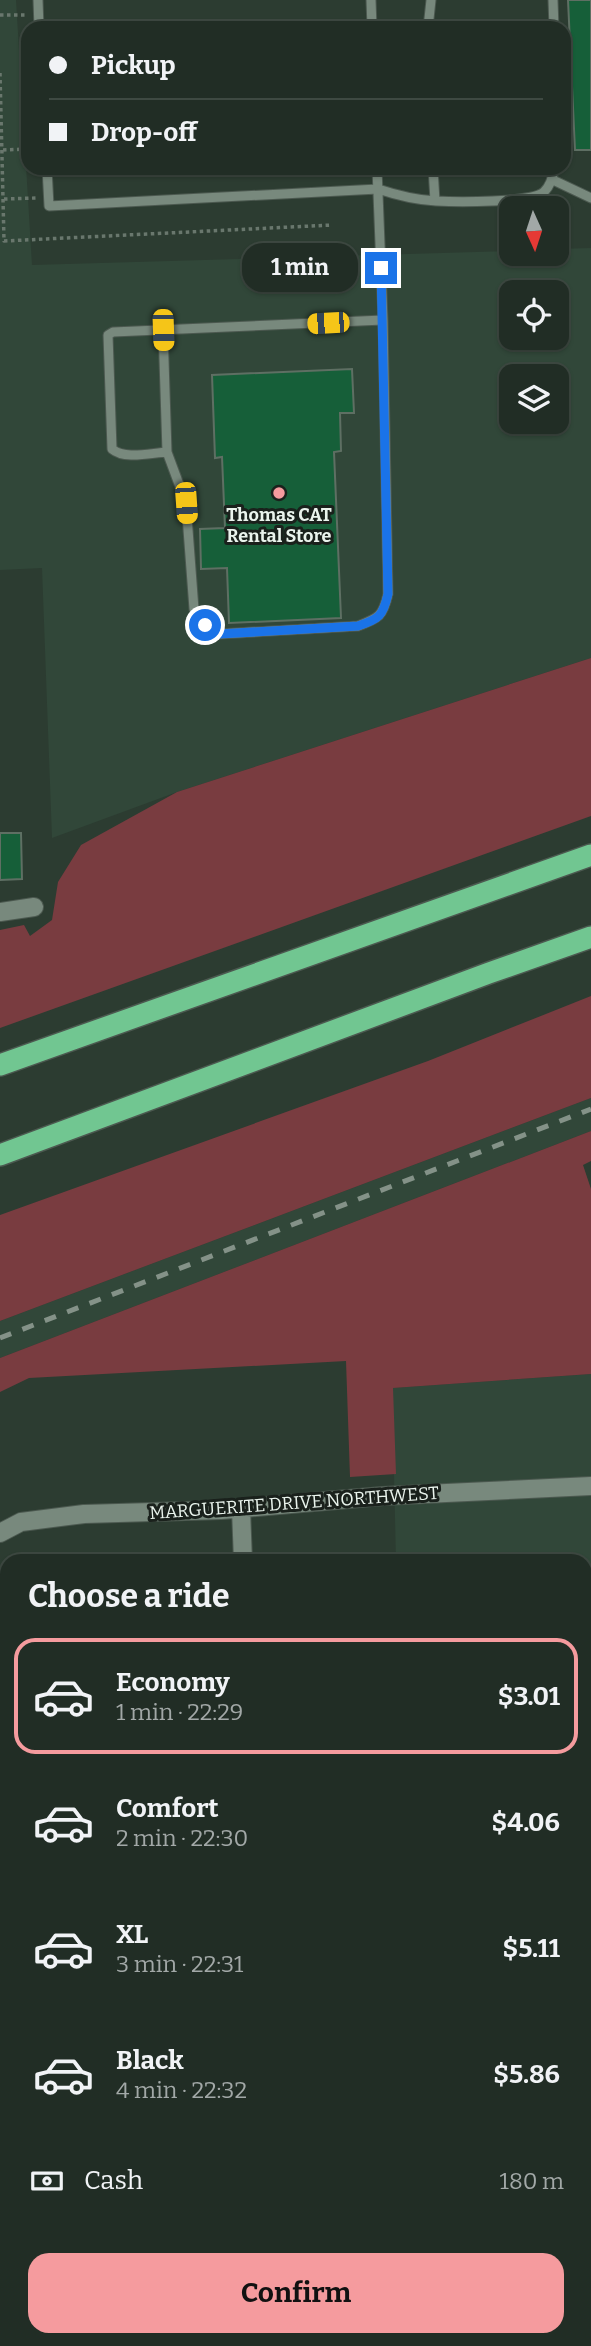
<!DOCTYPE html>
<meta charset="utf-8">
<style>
:root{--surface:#212d25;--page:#2d3932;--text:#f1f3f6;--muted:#a2a8a7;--line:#3e4942;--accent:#f59b9e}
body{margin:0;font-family:Bitter,serif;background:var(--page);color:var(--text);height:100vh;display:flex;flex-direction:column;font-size:26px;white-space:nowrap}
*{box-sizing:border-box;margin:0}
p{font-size:23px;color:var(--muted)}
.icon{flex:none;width:38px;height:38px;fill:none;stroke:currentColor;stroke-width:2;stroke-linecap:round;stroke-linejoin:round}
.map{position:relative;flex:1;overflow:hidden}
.side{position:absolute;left:0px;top:1554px;width:592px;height:793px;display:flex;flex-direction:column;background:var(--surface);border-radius:21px 21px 0 0;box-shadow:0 2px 5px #0004,0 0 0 2px var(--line)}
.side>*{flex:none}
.top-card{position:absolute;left:21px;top:21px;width:550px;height:154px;border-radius:21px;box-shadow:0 2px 5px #0004,0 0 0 2px var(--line);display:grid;align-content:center;height:154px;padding:0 28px;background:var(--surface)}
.needle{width:46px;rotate:177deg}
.controls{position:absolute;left:499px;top:196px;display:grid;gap:14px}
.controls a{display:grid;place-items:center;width:70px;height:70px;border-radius:14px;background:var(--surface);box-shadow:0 2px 5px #0004,0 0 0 2px var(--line);font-size:35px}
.end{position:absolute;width:32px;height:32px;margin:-16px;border:9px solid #1a73e8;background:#fff;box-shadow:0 0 0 4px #fff}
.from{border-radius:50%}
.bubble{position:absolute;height:49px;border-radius:21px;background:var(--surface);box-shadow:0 2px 5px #0004,0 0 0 2px var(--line);font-size:23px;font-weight:700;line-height:49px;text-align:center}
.car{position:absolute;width:21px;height:42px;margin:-21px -10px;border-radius:9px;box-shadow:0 0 5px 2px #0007;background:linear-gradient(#f5c518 24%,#345 0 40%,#f5c518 0 76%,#345 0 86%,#f5c518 0)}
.top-card b{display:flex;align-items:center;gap:24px;height:66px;font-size:26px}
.top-card b+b{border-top:2px solid var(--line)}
.top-card i{width:18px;height:18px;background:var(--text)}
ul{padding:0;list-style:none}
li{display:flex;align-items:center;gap:21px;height:116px;margin:0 14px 10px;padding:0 14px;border:4px solid transparent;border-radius:21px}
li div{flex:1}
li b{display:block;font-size:26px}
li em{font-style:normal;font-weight:700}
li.selected{border-color:var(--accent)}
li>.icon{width:63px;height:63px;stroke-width:1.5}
h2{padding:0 28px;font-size:32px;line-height:84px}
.pay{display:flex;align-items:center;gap:18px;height:77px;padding:0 28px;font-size:26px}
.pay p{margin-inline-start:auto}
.button{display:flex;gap:14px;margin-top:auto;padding:14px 28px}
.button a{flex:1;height:80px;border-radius:21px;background:var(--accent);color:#111;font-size:28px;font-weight:700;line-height:80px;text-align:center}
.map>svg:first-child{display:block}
</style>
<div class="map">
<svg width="591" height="2346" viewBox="0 0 591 2346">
<rect width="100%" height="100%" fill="#2c3c31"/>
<path fill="#314739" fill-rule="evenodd" d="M0,0H16L32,265L511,251V254H556L557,249L591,248V658L177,792L52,838L42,568L0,570ZM511,292H556V338H511ZM511,376H556V422H511Z
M591,1098V1131L0,1358V1321Z
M591,1374V2346H444L431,2344V2340H584V1561H396L392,1388Z"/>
<path fill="#793c40" d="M591,658V816L0,1028V930L24,925L30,936L52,920L58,882L81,845L177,792Z
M591,996V1098L0,1321V1215L428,1061Z
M591,1131V1161L583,1165L591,1189V1374L393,1388L396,1474L350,1477L346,1361L29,1378L0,1392V1358Z"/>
<path fill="#165f39" stroke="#5e6f63" stroke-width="2" d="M568,0H591V150H575Z
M352,369L354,413H340L341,451L334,452L341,618L229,623L227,568L201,569L200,529L225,528L222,457L215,458L212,375Z
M0,833H21L22,879L0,880Z"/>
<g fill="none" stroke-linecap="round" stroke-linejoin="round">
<g stroke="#4c5950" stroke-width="11">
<path id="lane" d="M38,0L39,28
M371,0L372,28
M553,0L554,28
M428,28L431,0
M47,168L49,206L378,189C396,195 416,200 436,201C455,202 531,203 544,192C551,185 553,177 554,168
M433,168L435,201
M553,180L591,198
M163,329L167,452L186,503L194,609L205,625L219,634L358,626C379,618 383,616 388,594L383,320L377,168
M167,452C150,453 125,460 112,449L108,335L113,332L383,320
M584,2326L591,2325
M481,2346L484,2340"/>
</g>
<g stroke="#4c5950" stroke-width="20">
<path id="street" d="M0,912L34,907
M241,1509L243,1561
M0,1533L21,1522L84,1514L221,1510L383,1496L591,1486
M269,2340V2346"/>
</g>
<g stroke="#4c5950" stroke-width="24">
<path id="highway" d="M0,1065L591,855
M0,1155L489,973L591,937"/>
</g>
<path stroke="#69776d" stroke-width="3.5" stroke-dasharray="3.5 3.5" stroke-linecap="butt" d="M0,15H26
M0,73L4,241L332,225
M3,150L28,149
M4,199L36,198"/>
<use href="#lane" stroke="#78897d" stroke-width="9"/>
<use href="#street" stroke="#78897d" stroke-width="18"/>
<use href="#highway" stroke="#71c691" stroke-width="21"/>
<path stroke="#849288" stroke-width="5" stroke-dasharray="12 12" stroke-linecap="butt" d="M0,1338L591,1109"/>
</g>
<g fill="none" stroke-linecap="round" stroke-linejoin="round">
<path stroke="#1a73e8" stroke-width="9" d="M205,625L219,634L358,626C379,619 383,616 388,594L381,268"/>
</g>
<circle fill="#f59b9e" stroke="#1a211c" stroke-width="2.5" cx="279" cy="493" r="7"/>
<g text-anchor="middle" stroke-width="6" stroke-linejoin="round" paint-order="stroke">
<g font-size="18" font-weight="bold" fill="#eaf4ed" stroke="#1a211c">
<text x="279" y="521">Thomas CAT<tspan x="279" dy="21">Rental Store</tspan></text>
</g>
<g font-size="18" fill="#eaf4ed" stroke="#1a211c">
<text transform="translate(294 1503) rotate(-4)" y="6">MARGUERITE DRIVE NORTHWEST</text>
</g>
</g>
</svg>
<div class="controls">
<a><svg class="needle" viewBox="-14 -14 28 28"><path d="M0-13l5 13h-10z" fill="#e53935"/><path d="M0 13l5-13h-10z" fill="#a2a8a7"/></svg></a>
<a><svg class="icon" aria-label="locate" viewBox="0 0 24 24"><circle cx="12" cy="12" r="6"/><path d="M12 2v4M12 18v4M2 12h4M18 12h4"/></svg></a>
<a><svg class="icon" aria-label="layers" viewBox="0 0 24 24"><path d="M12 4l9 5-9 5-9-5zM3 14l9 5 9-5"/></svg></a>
</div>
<i class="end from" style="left:205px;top:625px"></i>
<i class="end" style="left:381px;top:268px"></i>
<div class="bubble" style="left:242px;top:243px;width:116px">1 min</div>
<i class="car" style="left:328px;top:323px;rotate:267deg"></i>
<i class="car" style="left:163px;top:330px;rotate:178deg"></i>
<i class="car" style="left:186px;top:503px;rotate:176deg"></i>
<div class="top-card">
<b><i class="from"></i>Pickup</b>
<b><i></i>Drop-off</b>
</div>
<section class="side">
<h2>Choose a ride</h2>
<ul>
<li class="selected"><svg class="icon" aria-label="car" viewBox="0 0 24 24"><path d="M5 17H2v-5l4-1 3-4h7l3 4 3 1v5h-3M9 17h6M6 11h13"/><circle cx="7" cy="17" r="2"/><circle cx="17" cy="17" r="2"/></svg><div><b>Economy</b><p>1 min · 22:29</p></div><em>$3.01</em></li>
<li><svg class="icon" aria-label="car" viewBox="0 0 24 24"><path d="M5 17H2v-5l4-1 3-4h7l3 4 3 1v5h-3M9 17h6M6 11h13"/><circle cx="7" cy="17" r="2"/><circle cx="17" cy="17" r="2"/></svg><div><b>Comfort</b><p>2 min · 22:30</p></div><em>$4.06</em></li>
<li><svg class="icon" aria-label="car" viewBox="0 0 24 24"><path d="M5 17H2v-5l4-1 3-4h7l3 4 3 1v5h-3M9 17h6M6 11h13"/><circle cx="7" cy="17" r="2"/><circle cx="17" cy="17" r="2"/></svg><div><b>XL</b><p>3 min · 22:31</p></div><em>$5.11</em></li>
<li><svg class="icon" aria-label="car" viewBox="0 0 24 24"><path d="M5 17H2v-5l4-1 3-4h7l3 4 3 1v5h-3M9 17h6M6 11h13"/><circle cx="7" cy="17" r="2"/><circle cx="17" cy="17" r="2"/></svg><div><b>Black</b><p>4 min · 22:32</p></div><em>$5.86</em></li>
</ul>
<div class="pay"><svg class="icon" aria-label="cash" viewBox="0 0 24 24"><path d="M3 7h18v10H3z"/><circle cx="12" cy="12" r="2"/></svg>Cash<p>180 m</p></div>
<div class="button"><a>Confirm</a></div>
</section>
</div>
